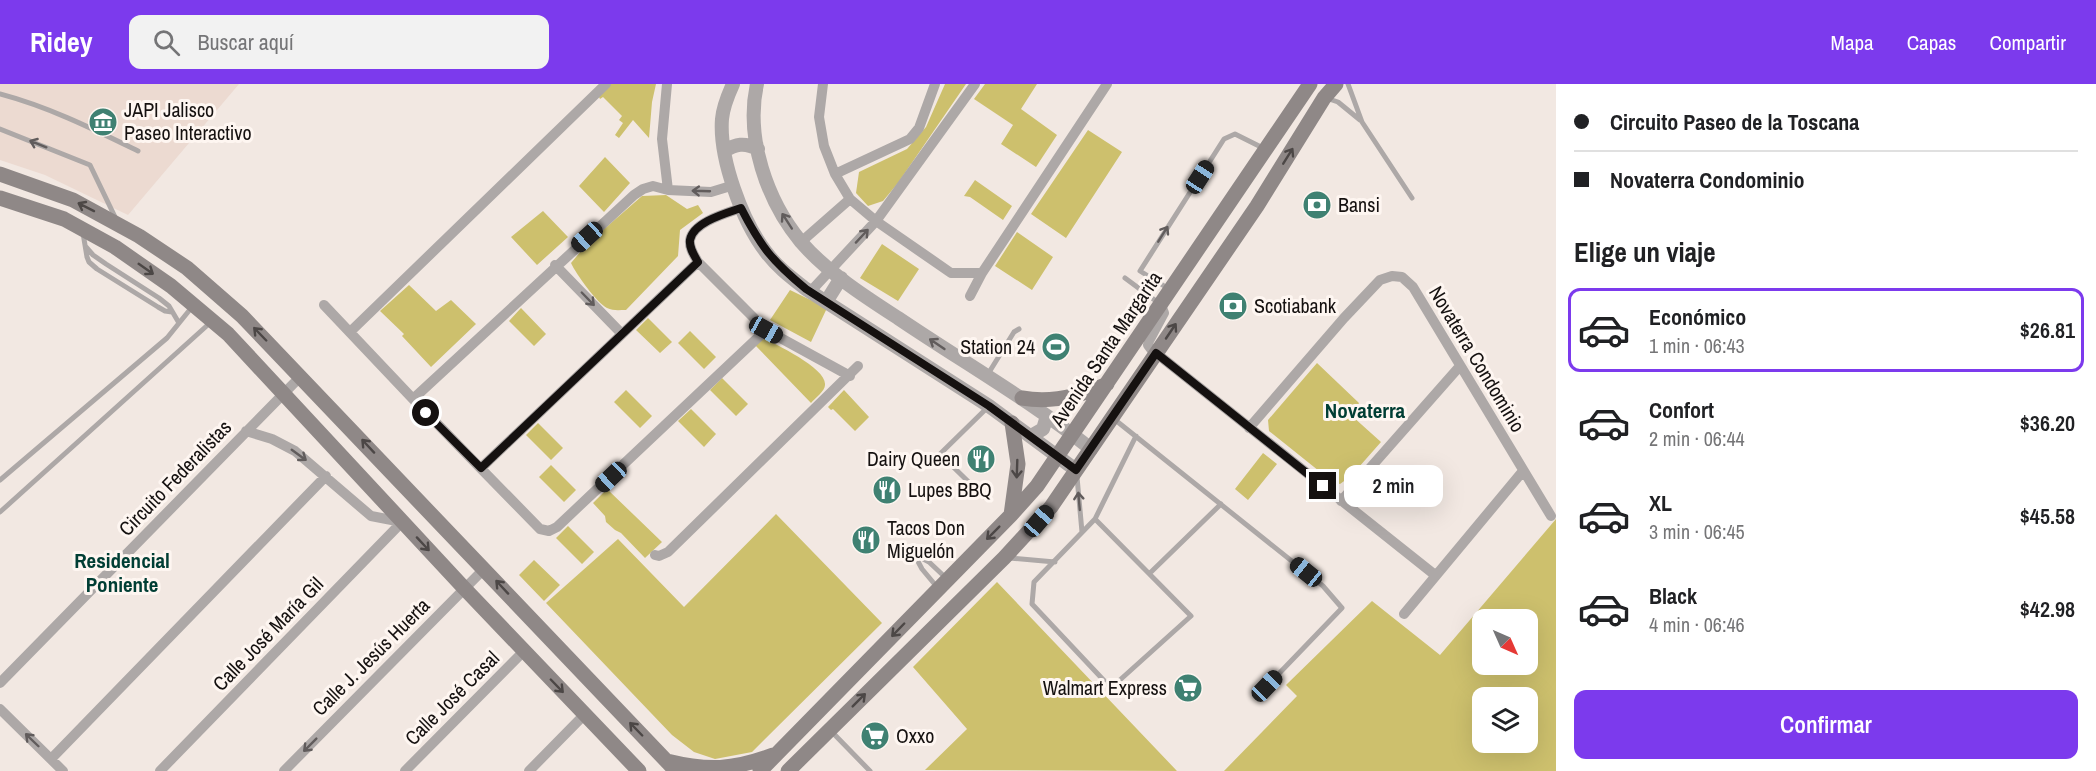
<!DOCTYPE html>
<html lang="es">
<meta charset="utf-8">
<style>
:root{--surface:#fff;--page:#f2f2f2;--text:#202124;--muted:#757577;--line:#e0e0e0;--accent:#7c3aed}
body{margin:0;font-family:"Archivo Narrow",sans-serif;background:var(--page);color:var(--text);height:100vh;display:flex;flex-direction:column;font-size:22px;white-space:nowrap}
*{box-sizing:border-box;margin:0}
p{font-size:20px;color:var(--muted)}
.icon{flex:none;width:33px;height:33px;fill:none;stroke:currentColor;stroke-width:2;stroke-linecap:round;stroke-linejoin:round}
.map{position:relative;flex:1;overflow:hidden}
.side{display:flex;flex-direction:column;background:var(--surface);width:540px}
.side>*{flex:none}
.guide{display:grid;align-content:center;height:132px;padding:0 18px;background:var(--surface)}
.needle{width:39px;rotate:135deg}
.buttons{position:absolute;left:1472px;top:525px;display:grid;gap:12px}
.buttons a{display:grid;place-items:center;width:66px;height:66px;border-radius:12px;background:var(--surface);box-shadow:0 6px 24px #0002;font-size:30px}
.end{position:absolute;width:27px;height:27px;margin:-14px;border:8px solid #151110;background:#fff;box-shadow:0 0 0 3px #fff}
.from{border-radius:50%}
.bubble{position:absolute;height:42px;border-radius:12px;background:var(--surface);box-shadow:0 6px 24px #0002;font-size:20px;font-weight:600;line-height:42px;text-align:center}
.car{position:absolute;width:18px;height:36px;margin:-18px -9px;border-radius:8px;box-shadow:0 0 4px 2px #0007;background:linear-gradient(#222 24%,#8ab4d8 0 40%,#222 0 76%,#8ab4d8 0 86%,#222 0)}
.guide b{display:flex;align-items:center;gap:21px;height:57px;font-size:22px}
.guide b+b{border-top:2px solid var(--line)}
.guide i{width:15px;height:15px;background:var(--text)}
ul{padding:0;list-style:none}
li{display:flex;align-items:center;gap:18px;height:84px;margin:0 12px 9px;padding:0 6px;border:3px solid transparent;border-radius:12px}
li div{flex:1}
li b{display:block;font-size:22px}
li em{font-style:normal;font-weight:600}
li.on{border-color:var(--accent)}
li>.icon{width:54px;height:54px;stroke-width:1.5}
h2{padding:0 18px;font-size:27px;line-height:72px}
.primary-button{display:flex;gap:12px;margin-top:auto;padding:12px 18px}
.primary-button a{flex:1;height:69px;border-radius:12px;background:var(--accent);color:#fff;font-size:24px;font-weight:600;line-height:69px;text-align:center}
header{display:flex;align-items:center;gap:36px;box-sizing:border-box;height:84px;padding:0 30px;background:var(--accent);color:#fff}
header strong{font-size:28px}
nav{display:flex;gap:33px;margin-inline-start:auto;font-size:21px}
.search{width:420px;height:54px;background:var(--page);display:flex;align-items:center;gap:15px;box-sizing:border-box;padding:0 21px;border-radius:12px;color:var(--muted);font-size:22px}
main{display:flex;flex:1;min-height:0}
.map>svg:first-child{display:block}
</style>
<header>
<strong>Ridey</strong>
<div class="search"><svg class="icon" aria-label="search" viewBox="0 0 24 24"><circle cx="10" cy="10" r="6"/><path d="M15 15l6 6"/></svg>Buscar aquí</div>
<nav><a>Mapa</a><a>Capas</a><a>Compartir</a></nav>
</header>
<main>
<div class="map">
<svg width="1556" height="687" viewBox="0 0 1556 687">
<rect width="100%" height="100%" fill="#f2e8e2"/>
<path fill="#ecdad1" d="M0,0H239L128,131L45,91L0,76Z"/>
<path fill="#cdc06d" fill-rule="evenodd" d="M608,0H656L652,18L649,54L633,36L619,54L615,51L623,39L619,36L622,32L603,13L600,15L598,11Z
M945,0H966L898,99L883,117L868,122L856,109L859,88L907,65L926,43Z
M985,0H1037L1021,25L1057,51L1036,83L1001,60L1013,41L974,15Z
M1088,46L1122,68L1066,154L1031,130Z
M605,73L630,99L604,128L579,102Z
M975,96L1012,122L1003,136L970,113L964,112Z
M666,111L687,125L698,121L703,129L680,146L678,172L626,226C619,226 613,227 607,224C597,219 576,190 571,179L587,160L642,112Z
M543,127L568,153L537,181L511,153Z
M1017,148L1053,173L1032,206L995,182Z
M882,160L919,185L898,217L860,194Z
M409,201L436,227L451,216L476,240L431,283L402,252L404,250L380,227Z
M790,206L827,224L811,258L770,236Z
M521,224L546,250L534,262L509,237Z
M648,234L672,258L660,269L636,246Z
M690,247L716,273L704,285L678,259Z
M762,253C776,261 827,284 825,301C825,307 815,314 811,319L755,261Z
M1317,279L1359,319L1352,332L1381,358L1351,392L1340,400L1334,399L1269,347L1268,336Z
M722,294L748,320L736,332L710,306Z
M626,306L652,332L640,344L614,318Z
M844,306L869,333L855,347L833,325L831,326L828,323Z
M691,325L716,350L704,363L678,337Z
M538,339L563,364L551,376L526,351Z
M1263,369L1277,380L1248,416L1235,405Z
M551,381L576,406L564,418L539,393Z
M607,405L662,458L645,474L621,449L615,446L606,438L605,432L593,419Z
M776,430L882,539L752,668L715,675L694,668L672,651L546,519L618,455L684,523Z
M1556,435V687H1224L1297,612L1286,601L1372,517L1440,571ZM1482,536H1527V580H1482ZM1482,614H1527V658H1482Z
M568,442L594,468L582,480L556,454Z
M534,476L560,501L544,517L519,491Z
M997,498L1177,687L925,686L967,645L913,583Z"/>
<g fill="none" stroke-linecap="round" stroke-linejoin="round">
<path stroke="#ada8a7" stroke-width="5" d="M1348,0L1362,38L1412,114
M0,10C49,23 93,45 138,67
M1326,14L1338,18L1360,36
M0,45L90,81L116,135
M83,149L87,173L89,178L97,185L158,223L165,227L172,228
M86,163L93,171L106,180L159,214L169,222L179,239
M1125,194L1160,220
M1169,205L1140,187L1224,55L1235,50L1265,65
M988,290L1014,248L1019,245
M1114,335L1323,502L1342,524L1267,602
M1077,393L1082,448
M0,396L167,254L192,223
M984,413L940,370L989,322
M0,428L211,238
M1095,435L1191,532L1111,604L1032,520L1034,498L1095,435L1136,352
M914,470L922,485L937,503
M914,470L929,478L946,494
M1009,474L1055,478
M1150,489L1221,420
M831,647L870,687"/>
<path stroke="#ada8a7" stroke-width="10" d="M667,0L662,55L668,106
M823,0L819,33L824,62L835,90L850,115L876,137L951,189H982
M835,90L910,55L919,44L935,0
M741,124C727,129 693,138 690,156C689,164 694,171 698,178L766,246L850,292
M801,158L850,115
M555,181L621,249
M810,208L876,137L975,0
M970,212L982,189L1107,0
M324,221L413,315L540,445L549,447L557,443L593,409L766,246
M1161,221L1164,229L1149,257L1148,261L1151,265L1435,491
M351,247L606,0
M413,315L634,111L643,105L653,102L668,106L711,108L734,101
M1249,344L1344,234L1380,196L1392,192L1402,193L1413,203L1551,432
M246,347L272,355L295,367L371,432L402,438
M481,384L698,178
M1341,417L1460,282
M655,471L659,472L668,468L858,282
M1404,530L1523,387
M0,599L301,292
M0,625L63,687
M51,675L326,392
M160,687L402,438
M284,687L484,485
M405,687L524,567
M529,687L585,630"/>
<path stroke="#ada8a7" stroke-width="14" d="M733,0C728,11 723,23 722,35C719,74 742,137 766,168C777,183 792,194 806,205L989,322L1076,386
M757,0C745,54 767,117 801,158C828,189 864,212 898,234C963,278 1030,316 1091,365
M724,67C736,60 744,58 758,65
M826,218L841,194
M1031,352L1043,345L1047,332"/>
<path stroke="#8f8887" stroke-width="15" d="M0,90L73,116L139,152L187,184L242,232L676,687
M0,114L64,135L115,163L171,202L228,250L464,504L639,687
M1022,314C1052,319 1079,313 1107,300
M1011,431L1018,380L1012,339
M667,677C708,687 733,686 773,671
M760,687L1011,431L1037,402L1310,0
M788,687L1004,474L1051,423L1257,122L1324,14L1336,0"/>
</g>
<defs><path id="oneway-shaft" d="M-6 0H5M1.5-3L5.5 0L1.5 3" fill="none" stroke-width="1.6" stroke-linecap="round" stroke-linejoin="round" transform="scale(1.5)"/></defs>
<g stroke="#615c5c">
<use href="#oneway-shaft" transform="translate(38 60) rotate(-158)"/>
<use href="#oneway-shaft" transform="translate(701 107) rotate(-178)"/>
<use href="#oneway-shaft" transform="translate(787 137) rotate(-123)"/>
<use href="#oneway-shaft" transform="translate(1163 150) rotate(-58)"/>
<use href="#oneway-shaft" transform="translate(862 152) rotate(-47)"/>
<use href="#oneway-shaft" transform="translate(588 215) rotate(46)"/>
<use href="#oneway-shaft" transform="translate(937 260) rotate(-146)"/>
<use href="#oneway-shaft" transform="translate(299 371) rotate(36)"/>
<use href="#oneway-shaft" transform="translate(1079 417) rotate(-95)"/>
<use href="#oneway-shaft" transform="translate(32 656) rotate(-136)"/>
<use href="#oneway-shaft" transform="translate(310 661) rotate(135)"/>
</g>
<g stroke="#4c4746">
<use href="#oneway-shaft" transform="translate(1288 72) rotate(-58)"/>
<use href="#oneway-shaft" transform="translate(86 123) rotate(-153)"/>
<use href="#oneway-shaft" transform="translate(146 185) rotate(35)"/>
<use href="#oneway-shaft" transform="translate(1171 247) rotate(-56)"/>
<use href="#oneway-shaft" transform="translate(260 250) rotate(-134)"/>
<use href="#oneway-shaft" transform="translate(368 362) rotate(-133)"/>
<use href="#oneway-shaft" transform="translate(1017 385) rotate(92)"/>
<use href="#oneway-shaft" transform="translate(993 449) rotate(135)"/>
<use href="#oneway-shaft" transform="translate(423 460) rotate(47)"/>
<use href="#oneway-shaft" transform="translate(502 503) rotate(-133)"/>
<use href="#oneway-shaft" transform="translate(898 546) rotate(134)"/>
<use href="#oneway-shaft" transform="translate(557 602) rotate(46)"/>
<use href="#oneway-shaft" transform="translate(859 616) rotate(-45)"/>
<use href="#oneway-shaft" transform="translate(636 645) rotate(-134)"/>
</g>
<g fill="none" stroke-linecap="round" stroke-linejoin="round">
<path stroke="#151110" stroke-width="8" d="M426,329L481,384L698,178C694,171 689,164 690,156C693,138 727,129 741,124C761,163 772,177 806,205L989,322L1076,386L1156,269L1323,402"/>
</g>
<defs>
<g id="museum-disc" transform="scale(1.5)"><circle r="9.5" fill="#3f8172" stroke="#fef6f1"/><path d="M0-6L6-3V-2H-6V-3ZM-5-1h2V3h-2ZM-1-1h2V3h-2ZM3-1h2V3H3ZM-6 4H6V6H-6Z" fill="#fff"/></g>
<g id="bank-disc" transform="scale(1.5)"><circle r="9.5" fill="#3f8172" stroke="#fef6f1"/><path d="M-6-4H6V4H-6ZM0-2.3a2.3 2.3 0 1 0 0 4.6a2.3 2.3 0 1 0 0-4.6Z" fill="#fff"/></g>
<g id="stadium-disc" transform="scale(1.5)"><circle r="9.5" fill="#3f8172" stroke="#fef6f1"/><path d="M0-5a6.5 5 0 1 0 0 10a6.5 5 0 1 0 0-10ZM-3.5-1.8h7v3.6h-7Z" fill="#fff"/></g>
<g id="restaurant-disc" transform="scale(1.5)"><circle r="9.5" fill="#3f8172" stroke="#fef6f1"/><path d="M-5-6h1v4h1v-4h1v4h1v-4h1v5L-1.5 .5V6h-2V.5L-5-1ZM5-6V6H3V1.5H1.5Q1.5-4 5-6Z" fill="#fff"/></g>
<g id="supermarket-disc" transform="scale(1.5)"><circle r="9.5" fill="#3f8172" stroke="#fef6f1"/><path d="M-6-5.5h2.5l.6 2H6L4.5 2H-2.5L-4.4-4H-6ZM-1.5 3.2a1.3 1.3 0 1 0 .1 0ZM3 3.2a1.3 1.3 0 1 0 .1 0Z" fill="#fff"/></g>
</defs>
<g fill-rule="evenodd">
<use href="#museum-disc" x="103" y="38"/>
<use href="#bank-disc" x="1317" y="121"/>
<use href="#bank-disc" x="1233" y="222"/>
<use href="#stadium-disc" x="1056" y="263"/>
<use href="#restaurant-disc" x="981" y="375"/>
<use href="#restaurant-disc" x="887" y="406"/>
<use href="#restaurant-disc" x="866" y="456"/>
<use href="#supermarket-disc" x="1188" y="604"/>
<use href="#supermarket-disc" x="875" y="652"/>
</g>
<g text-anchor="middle" stroke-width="6" stroke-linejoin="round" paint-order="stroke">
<g font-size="20" fill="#151110" stroke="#fef6f1" text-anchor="start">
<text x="124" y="33">JAPI Jalisco<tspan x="124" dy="23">Paseo Interactivo</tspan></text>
<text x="1338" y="128">Bansi</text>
<text x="1254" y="229">Scotiabank</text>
<text x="1035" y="270" text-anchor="end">Station 24</text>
<text x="960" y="382" text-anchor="end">Dairy Queen</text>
<text x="908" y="413">Lupes BBQ</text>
<text x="887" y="451">Tacos Don<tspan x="887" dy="23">Miguelón</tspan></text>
<text x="1167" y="611" text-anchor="end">Walmart Express</text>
<text x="896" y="659">Oxxo</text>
</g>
<g font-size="20" fill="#151110" stroke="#fef6f1">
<text transform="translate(1106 265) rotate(-56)" y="7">Avenida Santa Margarita</text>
<text transform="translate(1477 275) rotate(59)" y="7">Novaterra Condominio</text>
<text transform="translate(175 394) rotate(-46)" y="7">Circuito Federalistas</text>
<text transform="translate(268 550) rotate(-46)" y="7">Calle José María Gil</text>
<text transform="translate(371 573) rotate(-45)" y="7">Calle J. Jesús Huerta</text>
<text transform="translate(452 614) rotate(-45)" y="7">Calle José Casal</text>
</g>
<g font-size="21" font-weight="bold" fill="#003e34" stroke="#fef6f1">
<text x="1365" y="334">Novaterra</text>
<text x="122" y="484">Residencial<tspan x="122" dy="24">Poniente</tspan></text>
</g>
</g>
</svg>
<div class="buttons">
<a><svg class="needle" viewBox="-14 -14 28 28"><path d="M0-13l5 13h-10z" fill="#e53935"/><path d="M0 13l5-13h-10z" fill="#757577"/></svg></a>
<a><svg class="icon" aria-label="layers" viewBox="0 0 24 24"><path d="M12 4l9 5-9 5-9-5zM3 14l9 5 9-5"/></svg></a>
</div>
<i class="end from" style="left:426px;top:329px"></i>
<i class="end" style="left:1323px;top:402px"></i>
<div class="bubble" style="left:1344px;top:381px;width:99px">2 min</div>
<i class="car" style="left:1200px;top:93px;rotate:33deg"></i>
<i class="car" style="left:587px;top:153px;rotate:228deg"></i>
<i class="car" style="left:766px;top:246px;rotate:119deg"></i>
<i class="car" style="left:611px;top:393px;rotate:227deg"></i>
<i class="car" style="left:1039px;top:437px;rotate:41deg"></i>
<i class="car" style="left:1306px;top:488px;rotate:309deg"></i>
<i class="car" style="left:1267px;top:602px;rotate:44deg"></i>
</div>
<section class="side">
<div class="guide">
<b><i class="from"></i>Circuito Paseo de la Toscana</b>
<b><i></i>Novaterra Condominio</b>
</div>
<h2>Elige un viaje</h2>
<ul>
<li class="on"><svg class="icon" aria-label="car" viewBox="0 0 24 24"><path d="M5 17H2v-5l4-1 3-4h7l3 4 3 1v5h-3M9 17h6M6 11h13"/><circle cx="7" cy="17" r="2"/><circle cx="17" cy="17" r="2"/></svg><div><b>Económico</b><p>1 min · 06:43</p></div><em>$26.81</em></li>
<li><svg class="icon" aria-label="car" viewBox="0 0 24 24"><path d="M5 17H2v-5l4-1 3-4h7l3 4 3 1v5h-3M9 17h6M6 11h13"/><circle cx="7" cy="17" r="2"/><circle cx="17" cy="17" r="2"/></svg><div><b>Confort</b><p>2 min · 06:44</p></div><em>$36.20</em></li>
<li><svg class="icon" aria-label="car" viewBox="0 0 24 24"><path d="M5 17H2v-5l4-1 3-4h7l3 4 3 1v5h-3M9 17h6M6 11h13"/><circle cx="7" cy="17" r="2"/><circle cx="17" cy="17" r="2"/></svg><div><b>XL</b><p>3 min · 06:45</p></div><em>$45.58</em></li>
<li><svg class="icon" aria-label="car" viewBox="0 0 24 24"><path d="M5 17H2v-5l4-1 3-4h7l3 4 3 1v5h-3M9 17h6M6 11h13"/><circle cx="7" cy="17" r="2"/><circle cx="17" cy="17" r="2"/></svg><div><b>Black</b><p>4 min · 06:46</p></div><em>$42.98</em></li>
</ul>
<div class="primary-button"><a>Confirmar</a></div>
</section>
</main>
